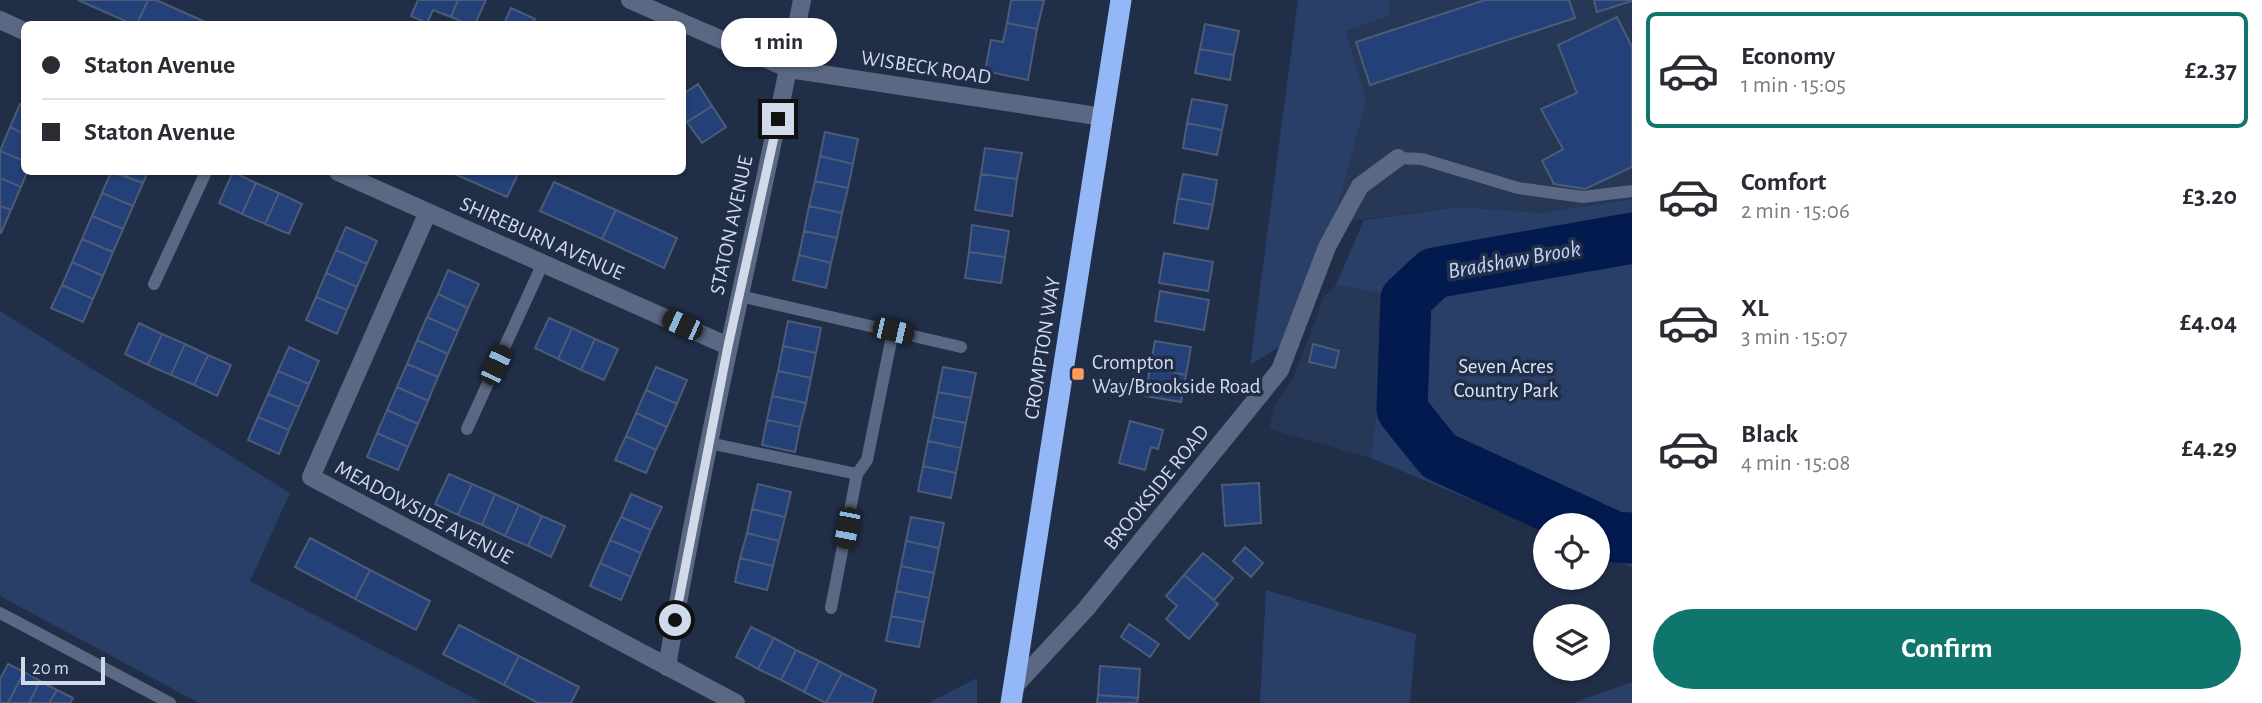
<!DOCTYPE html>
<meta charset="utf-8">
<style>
:root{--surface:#fff;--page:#f7f7f7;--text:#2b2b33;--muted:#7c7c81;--line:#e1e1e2;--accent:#0f766e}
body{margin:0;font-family:"Alegreya Sans",sans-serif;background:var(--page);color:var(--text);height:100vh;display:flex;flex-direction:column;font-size:26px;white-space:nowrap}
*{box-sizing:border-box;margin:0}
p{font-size:23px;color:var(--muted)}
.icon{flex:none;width:38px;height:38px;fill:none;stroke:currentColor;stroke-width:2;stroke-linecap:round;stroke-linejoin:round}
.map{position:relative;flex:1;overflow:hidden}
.sheet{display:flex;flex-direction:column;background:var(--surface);width:630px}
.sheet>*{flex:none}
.banner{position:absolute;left:21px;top:21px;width:665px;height:154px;border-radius:10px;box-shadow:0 2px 5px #0004;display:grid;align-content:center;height:154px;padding:0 21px;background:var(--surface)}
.tools{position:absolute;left:1533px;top:513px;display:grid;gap:14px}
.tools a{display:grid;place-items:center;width:77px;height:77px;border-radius:50%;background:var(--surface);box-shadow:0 2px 5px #0004;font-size:35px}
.scale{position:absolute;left:21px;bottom:18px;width:84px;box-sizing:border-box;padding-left:7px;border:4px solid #d1daea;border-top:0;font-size:19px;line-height:24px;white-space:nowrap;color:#d1daea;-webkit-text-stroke:5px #212e47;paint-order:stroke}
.end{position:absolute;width:32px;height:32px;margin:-16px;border:9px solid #d1daea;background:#111;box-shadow:0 0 0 4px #111}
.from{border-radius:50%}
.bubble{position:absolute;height:49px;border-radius:24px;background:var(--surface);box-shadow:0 2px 5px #0004;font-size:23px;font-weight:600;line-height:49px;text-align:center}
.car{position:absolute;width:21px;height:42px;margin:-21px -10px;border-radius:9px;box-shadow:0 0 5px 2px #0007;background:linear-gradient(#222 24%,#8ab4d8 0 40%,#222 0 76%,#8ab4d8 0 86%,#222 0)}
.banner b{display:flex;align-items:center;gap:24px;height:66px;font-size:26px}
.banner b+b{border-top:2px solid var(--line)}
.banner i{width:18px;height:18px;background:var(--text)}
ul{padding:12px 0 0;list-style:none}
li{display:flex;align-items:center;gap:21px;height:116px;margin:0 14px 10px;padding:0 7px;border:4px solid transparent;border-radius:10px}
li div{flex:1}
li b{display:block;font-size:26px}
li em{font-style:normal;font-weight:600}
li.current{border-color:var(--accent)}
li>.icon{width:63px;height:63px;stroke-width:1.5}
.action{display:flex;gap:14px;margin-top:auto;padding:14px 21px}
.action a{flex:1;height:80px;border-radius:42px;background:var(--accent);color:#fff;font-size:28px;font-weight:600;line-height:80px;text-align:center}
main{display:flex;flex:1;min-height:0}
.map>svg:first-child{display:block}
</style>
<main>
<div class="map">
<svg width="1632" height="703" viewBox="0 0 1632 703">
<rect width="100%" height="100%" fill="#212e47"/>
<path fill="#273756" d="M1389,0H1632V199L1541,213L1460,207L1333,223L1365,100L1346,31L1390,16Z
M1336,285L1390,295L1371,458L1269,429L1275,404L1292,381L1324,297Z"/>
<path fill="#2a3f67" d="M1298,0H1389L1390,16L1346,31L1366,100L1327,247L1292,339L1250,365Z
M1632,199V567L1598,553V525H1545V531L1371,458L1390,295L1336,285L1364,220L1460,207L1541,213Z
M0,311L290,493L250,581L483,703H199L0,596Z
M1266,590L1416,634L1410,703H1260Z
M977,678V703H928Z
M1632,682V703H1573Z"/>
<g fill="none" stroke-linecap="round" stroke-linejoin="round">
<path stroke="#031a4e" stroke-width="51" d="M1589,525L1439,456L1402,410L1406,299L1434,273L1632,238
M1598,529L1615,537L1632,538"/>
</g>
<path fill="#244078" stroke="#4c5b76" stroke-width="2" d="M78,0H148L137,24H132Z
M148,0H156L210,24H137Z
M418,0H458L451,17L433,10L427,23L411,16Z
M458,0H486L475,24H468L451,17Z
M1011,0H1044L1037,29L1007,23Z
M1485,0H1569L1575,18L1370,85L1356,42Z
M1594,0H1632V1L1597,12Z
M511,8L535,19L532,24H504Z
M1617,17L1632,47V167L1585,189L1554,184L1542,161L1563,149L1541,109L1577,93L1558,45Z
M1007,23L1037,29L1028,80L985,71L991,40L1003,42Z
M1205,24L1239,31L1234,55L1200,49Z
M1200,49L1234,55L1230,80L1195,73Z
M698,84L712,106L687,122L682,114V95Z
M1192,99L1227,105L1222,130L1187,123Z
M20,104L24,106V134L10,127Z
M712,106L726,127L702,143L687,122Z
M1187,123L1222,130L1217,155L1183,148Z
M10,127L24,134V161L0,151Z
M825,132L858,139L853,164L820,156Z
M985,148L1022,153L1017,179L981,174Z
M0,151L24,161V172H27L21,187L0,178Z
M820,156L853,164L848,188L815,181Z
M111,172L143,183L133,206L102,193Z
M116,172H148L143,183Z
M233,172L256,183L242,214L219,203Z
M450,172H519L507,197Z
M981,174L1017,179L1012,216L975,210Z
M1183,174L1217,180L1213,205L1178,198Z
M0,178L21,187L11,210L0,206Z
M815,181L848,188L842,213L809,206Z
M554,182L616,210L602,239L540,211Z
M256,183L279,193L265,224L242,214Z
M102,193L133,206L123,229L92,216Z
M279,193L302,204L289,234L265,224Z
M1178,198L1213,205L1208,229L1174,223Z
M0,206L11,210L1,233H0Z
M809,206L842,213L837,238L804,231Z
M616,210L677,238L664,268L602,239Z
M92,216L123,229L113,252L82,239Z
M972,225L1009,231L1005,257L969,252Z
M346,227L377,241L367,264L336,250Z
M804,231L837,238L831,263L799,255Z
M82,239L113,252L103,276L72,262Z
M336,250L367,264L357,287L326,273Z
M969,252L1005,257L1001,283L965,278Z
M1164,253L1213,262L1208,291L1159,283Z
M799,255L831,263L826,288L793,280Z
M72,262L103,276L93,299L62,285Z
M448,270L479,284L468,308L438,294Z
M326,273L357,287L347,310L316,297Z
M62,285L93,299L83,322L51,308Z
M1160,291L1209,300L1204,330L1155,321Z
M438,294L468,308L458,331L427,317Z
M316,297L347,310L337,334L306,320Z
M427,317L458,331L448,354L417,340Z
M549,318L572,328L558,359L535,348Z
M788,321L821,328L816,353L783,346Z
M139,323L162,334L148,365L125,354Z
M572,328L595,339L581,370L558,359Z
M162,334L185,344L171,375L148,365Z
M595,339L618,349L604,380L581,370Z
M417,340L448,354L438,377L407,364Z
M1155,341L1191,347L1186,375L1150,368Z
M185,344L208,355L194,385L171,375Z
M1313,344L1339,351L1335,368L1309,362Z
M783,346L816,353L811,378L778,371Z
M289,347L319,361L309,384L278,371Z
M208,355L231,365L217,396L194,385Z
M407,364L438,377L428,401L397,387Z
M656,367L687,380L677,404L646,390Z
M943,367L976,373L971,398L938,392Z
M1150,368L1186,375L1181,402L1145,396Z
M278,371L309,384L299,407L268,394Z
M778,371L811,378L806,403L772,396Z
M397,387L428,401L418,424L387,410Z
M646,390L677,404L667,427L636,413Z
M938,392L971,398L966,423L933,417Z
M268,394L299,407L289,430L258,417Z
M772,396L806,403L800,427L767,420Z
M387,410L418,424L408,447L377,433Z
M636,413L667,427L656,450L626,436Z
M258,417L289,430L279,454L248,440Z
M933,417L966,423L961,448L928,441Z
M767,420L800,427L795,452L762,445Z
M1130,421L1163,430L1158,449L1151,447L1145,470L1119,463Z
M377,433L408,447L398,470L367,457Z
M626,436L656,450L646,473L615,460Z
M928,441L961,448L956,473L923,466Z
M923,466L956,473L951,498L918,491Z
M449,474L472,484L458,515L435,504Z
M1259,483L1261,523L1225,526L1222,485Z
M472,484L495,494L482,525L458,515Z
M758,484L791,492L785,517L752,509Z
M495,494L519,505L505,536L482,525Z
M631,494L662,507L651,530L621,517Z
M519,505L542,516L528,546L505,536Z
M752,509L785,517L779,541L747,533Z
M542,516L565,526L551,557L528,546Z
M621,517L651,530L641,553L610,540Z
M911,517L944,523L939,548L906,541Z
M747,533L779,541L773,566L740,558Z
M310,538L370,570L355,599L295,567Z
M610,540L641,553L631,577L600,563Z
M906,541L939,548L934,573L901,566Z
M1245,547L1263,563L1251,577L1233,561Z
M1203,553L1233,578L1214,600L1184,575Z
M740,558L773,566L767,590L735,582Z
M600,563L631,577L621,600L590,586Z
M901,566L934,573L929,598L896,591Z
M370,570L430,601L416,630L355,599Z
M1184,575L1218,604L1189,639L1166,619L1177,606L1166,596Z
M896,591L929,598L924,622L891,616Z
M891,616L924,622L919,647L886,641Z
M1129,624L1159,644L1150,657L1121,637Z
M459,625L519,656L504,685L443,654Z
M751,627L774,638L758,669L736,657Z
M774,638L796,650L781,680L758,669Z
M796,650L819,661L804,692L781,680Z
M519,656L579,687L571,703H538L504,685Z
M819,661L842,673L826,703L804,692Z
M8,664L24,672L8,703H0V679Z
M1100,666L1140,669L1138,698L1098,695Z
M24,672L40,681L29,703H8Z
M842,673L876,690L872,703H826Z
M40,681L57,690L49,703H29Z
M57,690L73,698L70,703H49Z
M1098,695L1138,698L1137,703H1097Z"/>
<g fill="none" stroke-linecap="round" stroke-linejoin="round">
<path stroke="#5a6883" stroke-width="12" d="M1398,158L1422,159L1518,188L1583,197L1632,191
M154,284L206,172
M740,296L961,347
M467,429L543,263
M709,443L857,474
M831,608L857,474L867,460L893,331
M0,613L170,703"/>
<path stroke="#5a6883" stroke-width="18" d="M630,0L789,69L1103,117
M0,20L24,31
M338,172L728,346
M428,212L311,477L736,703
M667,667C704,443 758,223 802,0
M1012,689L1086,609L1280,370L1327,247L1360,186L1398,158"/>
<path stroke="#94b7f8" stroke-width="21" d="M1011,703L1121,0"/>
</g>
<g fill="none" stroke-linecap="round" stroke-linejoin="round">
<path stroke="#d1daea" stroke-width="9" d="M675,620L728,346L778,119"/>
</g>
<rect fill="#ff9b59" stroke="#212e47" stroke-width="2.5" x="1071" y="367" width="14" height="14" rx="3.5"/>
<g text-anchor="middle" stroke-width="7" stroke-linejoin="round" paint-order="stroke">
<g font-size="21" fill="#d1daea" stroke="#212e47">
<text transform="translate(926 67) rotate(9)" y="7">WISBECK ROAD</text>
<text transform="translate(731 225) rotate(-78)" y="7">STATON AVENUE</text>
<text transform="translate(542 238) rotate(24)" y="7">SHIREBURN AVENUE</text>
<text transform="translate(1042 348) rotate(-81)" y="7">CROMPTON WAY</text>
<text transform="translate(1156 487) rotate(-51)" y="7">BROOKSIDE ROAD</text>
<text transform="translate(424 512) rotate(28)" y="7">MEADOWSIDE AVENUE</text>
</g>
<g font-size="21" fill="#d1daea" stroke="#212e47" text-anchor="start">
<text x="1092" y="369">Crompton<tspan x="1092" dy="24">Way/Brookside Road</tspan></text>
</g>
<g font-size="21" fill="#dae3f5" stroke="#212e47">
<text x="1506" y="373">Seven Acres<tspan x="1506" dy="24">Country Park</tspan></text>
</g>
<g font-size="23" font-style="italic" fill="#c3d6f9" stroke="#212e47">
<text transform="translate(1514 259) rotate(-10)" y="8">Bradshaw Brook</text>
</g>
</g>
</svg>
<div class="tools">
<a><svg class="icon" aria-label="locate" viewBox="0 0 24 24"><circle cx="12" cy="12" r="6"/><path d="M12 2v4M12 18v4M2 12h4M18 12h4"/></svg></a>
<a><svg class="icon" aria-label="layers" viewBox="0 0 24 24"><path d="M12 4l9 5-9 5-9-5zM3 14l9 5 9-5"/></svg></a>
</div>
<div class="scale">20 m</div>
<i class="end from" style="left:675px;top:620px"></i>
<i class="end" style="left:778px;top:119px"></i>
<div class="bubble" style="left:721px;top:18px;width:116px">1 min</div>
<i class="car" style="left:682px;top:325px;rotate:294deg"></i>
<i class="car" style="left:893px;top:331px;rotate:103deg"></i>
<i class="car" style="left:496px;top:365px;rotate:25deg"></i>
<i class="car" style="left:847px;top:528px;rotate:191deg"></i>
<div class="banner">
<b><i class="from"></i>Staton Avenue</b>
<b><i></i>Staton Avenue</b>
</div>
</div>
<section class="sheet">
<ul>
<li class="current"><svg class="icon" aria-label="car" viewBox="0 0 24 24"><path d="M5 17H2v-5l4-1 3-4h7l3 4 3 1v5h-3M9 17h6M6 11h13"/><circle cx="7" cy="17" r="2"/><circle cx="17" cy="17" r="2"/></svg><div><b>Economy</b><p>1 min · 15:05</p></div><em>£2.37</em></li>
<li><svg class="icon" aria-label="car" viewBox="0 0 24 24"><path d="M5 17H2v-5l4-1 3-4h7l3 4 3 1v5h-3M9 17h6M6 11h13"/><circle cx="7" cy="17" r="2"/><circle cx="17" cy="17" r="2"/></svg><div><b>Comfort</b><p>2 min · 15:06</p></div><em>£3.20</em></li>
<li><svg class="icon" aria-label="car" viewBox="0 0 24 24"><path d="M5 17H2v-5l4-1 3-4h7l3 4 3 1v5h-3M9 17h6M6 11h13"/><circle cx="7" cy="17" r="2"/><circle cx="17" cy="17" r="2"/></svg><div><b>XL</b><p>3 min · 15:07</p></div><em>£4.04</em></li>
<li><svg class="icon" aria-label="car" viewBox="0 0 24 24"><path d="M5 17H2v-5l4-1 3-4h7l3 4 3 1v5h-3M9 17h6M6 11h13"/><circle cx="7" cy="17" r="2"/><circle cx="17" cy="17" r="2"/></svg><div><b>Black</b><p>4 min · 15:08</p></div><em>£4.29</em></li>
</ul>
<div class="action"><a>Confirm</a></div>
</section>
</main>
